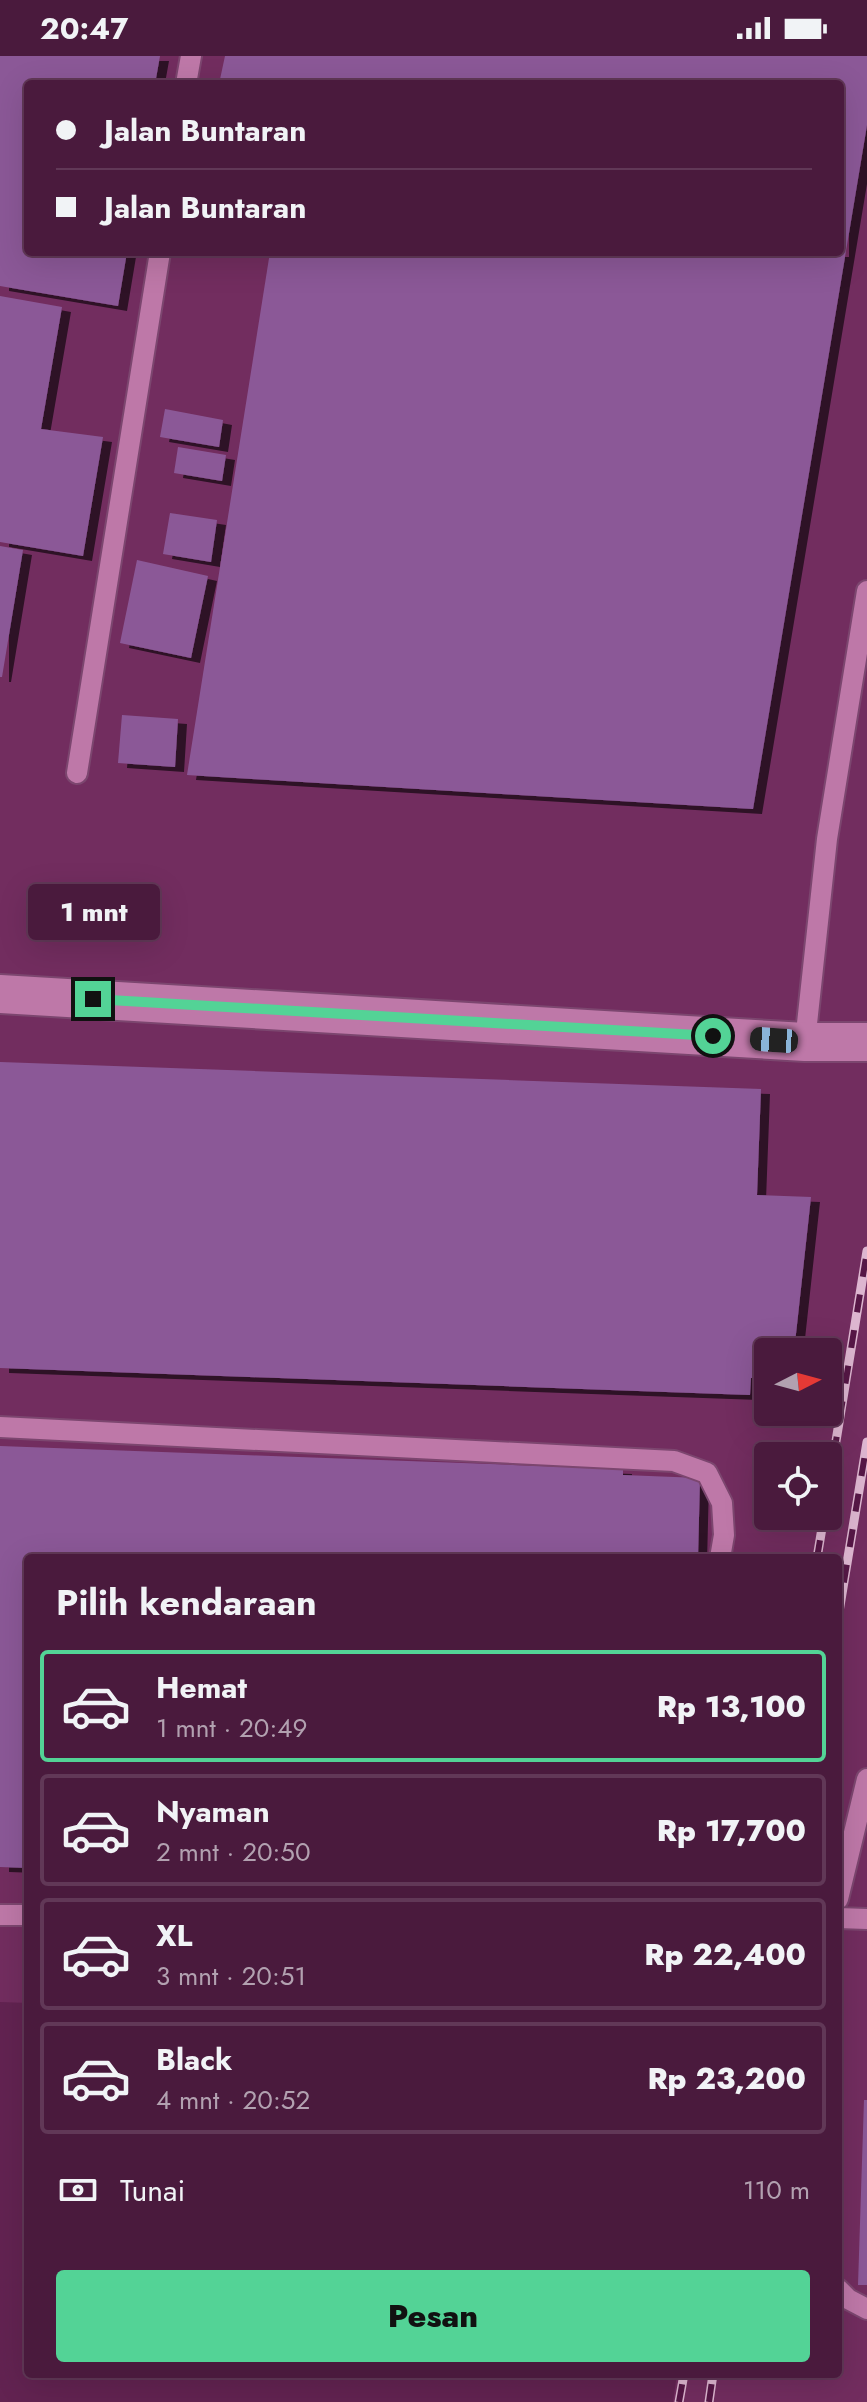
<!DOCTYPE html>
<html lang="id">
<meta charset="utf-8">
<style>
:root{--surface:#4a1a3d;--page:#542748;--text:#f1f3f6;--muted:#b2a1b0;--line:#613857;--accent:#53d396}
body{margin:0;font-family:Jost,sans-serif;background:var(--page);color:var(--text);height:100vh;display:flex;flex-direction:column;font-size:30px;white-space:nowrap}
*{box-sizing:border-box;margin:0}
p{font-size:26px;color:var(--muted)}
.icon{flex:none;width:44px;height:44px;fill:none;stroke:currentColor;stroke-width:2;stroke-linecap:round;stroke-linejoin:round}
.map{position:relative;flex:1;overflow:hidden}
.details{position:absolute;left:24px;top:1498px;width:818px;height:824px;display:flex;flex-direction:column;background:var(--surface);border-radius:8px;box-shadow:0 8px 32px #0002,0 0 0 2px var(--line)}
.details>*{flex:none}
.hud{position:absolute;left:24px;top:24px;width:820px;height:176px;border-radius:8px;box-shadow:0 8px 32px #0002,0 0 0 2px var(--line);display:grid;align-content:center;height:176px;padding:0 32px;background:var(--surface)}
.needle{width:52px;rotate:84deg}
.buttons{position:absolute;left:754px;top:1282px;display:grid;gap:16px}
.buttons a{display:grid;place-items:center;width:88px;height:88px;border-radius:8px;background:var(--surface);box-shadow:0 8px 32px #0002,0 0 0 2px var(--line);font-size:40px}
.end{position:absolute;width:36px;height:36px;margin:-18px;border:10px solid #53d396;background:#111;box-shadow:0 0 0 4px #111}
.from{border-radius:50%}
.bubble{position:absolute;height:56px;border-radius:8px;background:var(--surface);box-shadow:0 8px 32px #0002,0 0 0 2px var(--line);font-size:26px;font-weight:800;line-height:56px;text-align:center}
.car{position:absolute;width:24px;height:48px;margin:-24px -12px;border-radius:10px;box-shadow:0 0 6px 2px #0007;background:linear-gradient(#222 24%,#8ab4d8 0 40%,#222 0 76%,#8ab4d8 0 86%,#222 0)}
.hud b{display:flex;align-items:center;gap:28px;height:76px;font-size:30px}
.hud b+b{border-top:2px solid var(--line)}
.hud i{width:20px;height:20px;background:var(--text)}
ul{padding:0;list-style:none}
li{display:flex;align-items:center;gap:24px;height:112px;margin:0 16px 12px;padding:0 16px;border:4px solid var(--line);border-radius:8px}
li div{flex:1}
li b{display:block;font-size:30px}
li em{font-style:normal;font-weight:800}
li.on{border-color:var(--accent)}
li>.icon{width:72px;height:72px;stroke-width:1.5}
h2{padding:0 32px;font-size:36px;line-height:96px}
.pay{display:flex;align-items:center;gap:20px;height:88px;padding:0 32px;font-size:30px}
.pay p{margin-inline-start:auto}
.cta{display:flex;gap:16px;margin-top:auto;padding:16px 32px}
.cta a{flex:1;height:92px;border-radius:8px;background:var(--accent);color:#111;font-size:32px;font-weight:800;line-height:92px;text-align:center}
.status{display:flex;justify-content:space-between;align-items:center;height:56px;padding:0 40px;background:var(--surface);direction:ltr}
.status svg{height:22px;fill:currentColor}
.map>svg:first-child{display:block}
</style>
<div class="status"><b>20:47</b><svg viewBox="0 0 49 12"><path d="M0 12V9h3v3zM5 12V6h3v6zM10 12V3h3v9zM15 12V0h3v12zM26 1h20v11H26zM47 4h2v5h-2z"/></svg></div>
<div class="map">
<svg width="867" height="2346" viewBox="0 0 867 2346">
<defs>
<filter id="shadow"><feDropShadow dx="9" dy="5" stdDeviation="0" flood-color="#0009"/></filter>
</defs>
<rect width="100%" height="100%" fill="#622351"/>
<path fill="#722d5f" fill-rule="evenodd" d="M0,0H867V2346H673L677,2318H838V1502H28V1947L0,1946ZM28,28H840V196H28ZM768,1296H828V1356H768ZM768,1400H828V1460H768Z"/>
<path fill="#8b5997" filter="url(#shadow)" d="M0,0H160L155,28H28V196H127L118,250L0,230Z
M225,0H867V69L753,753L187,719L270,196H840V28H219Z
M0,240L62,251L41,373L103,381L83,500L0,486Z
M165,353L223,364L219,391L160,381Z
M178,391L226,399L222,425L174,417Z
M170,457L217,464L211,506L163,498Z
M0,490L23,494L2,621H0Z
M137,504L208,520L191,602L120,587Z
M122,659L178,663L175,711L118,707Z
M0,1006L761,1033L757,1139L811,1141L794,1296H768V1322H751L750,1339L0,1312Z
M0,1390L623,1413V1419L700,1422L698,1502H28V1812L0,1811Z
M864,2044H867V2229H858Z"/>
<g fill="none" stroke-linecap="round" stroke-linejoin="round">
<g stroke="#7c466f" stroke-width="24">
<path id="service" d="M186,28L191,0
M77,717L160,196
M805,986L827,783L867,535
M0,1371L674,1405L707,1417L722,1447L724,1479L720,1502
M838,1843L867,1723
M0,1859H28
M838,1862L867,1863
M838,2233L848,2243L867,2253"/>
</g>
<g stroke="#7c466f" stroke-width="42">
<path id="minor" d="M0,938L805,986H867"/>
</g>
<use href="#service" stroke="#be78a8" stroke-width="20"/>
<use href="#minor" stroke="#be78a8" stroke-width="38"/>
<g stroke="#ddb6d0" stroke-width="9">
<path id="rail" d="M828,1434L867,1195
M817,1502L824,1460
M838,1562L867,1386
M679,2346L684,2318
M709,2346L713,2318"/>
</g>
<use href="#rail" stroke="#561746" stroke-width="6" stroke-dasharray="18" stroke-linecap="butt"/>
</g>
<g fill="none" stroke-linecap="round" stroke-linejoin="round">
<path stroke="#53d396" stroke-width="10" d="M93,943L713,980"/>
</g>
</svg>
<div class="buttons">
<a><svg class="needle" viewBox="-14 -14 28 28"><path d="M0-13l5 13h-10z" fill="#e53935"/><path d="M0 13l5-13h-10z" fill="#b2a1b0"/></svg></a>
<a><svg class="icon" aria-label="locate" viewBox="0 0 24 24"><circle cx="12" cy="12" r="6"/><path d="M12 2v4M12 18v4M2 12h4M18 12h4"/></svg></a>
</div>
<i class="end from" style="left:713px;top:980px"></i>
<i class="end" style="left:93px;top:943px"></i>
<div class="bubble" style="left:28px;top:828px;width:132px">1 mnt</div>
<i class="car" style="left:774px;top:984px;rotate:274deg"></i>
<div class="hud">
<b><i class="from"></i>Jalan Buntaran</b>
<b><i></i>Jalan Buntaran</b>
</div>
<section class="details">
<h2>Pilih kendaraan</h2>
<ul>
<li class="on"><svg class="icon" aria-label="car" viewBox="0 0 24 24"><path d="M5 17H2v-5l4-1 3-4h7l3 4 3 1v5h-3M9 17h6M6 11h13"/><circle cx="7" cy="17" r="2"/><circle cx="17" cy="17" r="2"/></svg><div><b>Hemat</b><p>1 mnt · 20:49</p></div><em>Rp 13,100</em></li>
<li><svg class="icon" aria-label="car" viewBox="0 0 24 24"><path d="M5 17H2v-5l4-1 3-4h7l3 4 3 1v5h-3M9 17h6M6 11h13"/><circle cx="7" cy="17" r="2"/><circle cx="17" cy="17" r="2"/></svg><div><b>Nyaman</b><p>2 mnt · 20:50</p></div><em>Rp 17,700</em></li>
<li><svg class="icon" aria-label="car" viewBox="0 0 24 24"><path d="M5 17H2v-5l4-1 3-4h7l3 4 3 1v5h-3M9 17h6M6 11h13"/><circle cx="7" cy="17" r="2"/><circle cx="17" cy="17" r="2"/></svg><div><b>XL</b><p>3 mnt · 20:51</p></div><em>Rp 22,400</em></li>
<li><svg class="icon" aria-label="car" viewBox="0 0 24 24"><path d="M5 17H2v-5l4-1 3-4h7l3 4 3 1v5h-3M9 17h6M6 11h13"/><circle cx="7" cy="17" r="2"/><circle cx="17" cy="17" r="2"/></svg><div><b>Black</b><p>4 mnt · 20:52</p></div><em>Rp 23,200</em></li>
</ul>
<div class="pay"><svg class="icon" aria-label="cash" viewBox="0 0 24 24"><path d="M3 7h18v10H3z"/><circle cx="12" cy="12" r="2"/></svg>Tunai<p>110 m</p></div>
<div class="cta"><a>Pesan</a></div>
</section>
</div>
